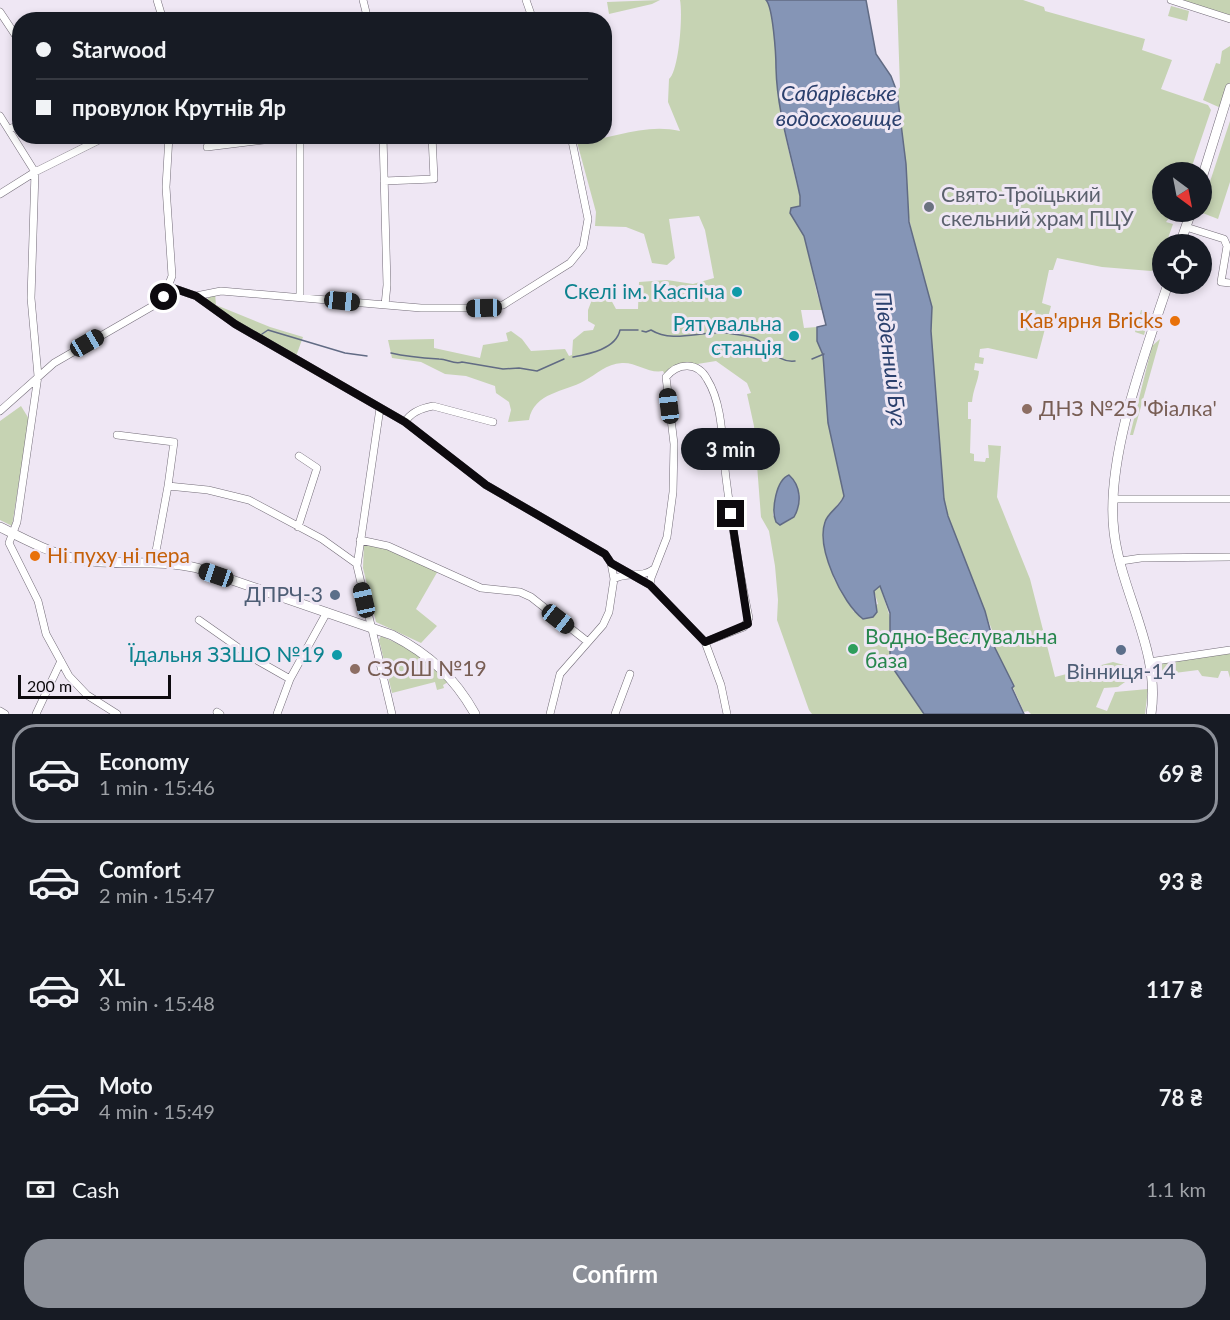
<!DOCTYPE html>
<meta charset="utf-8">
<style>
:root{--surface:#171b24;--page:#20242c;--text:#f1f3f6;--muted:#9ea1a6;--line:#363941;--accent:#8c9099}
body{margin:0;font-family:Lato,sans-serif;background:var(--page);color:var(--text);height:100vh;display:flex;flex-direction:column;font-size:22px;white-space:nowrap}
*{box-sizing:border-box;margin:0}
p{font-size:20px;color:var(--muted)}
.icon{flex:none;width:33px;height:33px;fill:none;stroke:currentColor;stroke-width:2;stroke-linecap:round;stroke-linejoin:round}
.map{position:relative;height:714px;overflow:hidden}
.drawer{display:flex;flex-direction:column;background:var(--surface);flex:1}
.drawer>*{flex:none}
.hud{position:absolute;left:12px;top:12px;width:600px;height:132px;border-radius:24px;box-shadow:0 3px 9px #0003;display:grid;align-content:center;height:132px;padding:0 24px;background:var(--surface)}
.needle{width:39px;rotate:148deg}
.fabs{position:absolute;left:1152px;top:162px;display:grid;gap:12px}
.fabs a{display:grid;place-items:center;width:60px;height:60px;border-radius:50%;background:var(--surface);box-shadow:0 3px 9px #0003;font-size:30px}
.scale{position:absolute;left:18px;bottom:15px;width:153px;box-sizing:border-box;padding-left:6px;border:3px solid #0d0a0e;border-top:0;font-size:16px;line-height:21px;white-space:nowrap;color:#0d0a0e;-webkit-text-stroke:4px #efe7f4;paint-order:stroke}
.end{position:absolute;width:27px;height:27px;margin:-14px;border:8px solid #0d0a0e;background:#fff;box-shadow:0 0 0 3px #fff}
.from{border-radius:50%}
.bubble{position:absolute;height:42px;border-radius:21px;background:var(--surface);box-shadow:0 3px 9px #0003;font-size:20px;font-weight:700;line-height:42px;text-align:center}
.car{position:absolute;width:18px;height:36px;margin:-18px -9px;border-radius:8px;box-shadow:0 0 4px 2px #0007;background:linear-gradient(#222 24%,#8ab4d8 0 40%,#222 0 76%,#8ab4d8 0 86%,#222 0)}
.hud b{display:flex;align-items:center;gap:21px;height:57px;font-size:22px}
.hud b+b{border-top:2px solid var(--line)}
.hud i{width:15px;height:15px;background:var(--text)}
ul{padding:10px 0 0;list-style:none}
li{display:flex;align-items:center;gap:18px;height:99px;margin:0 12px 9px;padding:0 12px;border:3px solid transparent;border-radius:24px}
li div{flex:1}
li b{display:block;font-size:22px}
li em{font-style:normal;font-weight:700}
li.active{border-color:var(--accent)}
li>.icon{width:54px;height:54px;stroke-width:1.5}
.pay{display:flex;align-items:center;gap:15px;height:66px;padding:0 24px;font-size:22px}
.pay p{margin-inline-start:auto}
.button{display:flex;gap:12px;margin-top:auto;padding:12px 24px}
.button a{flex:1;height:69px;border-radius:24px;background:var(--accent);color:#fff;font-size:24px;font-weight:700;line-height:69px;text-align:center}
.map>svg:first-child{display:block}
</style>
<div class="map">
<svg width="1230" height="714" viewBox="0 0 1230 714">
<rect width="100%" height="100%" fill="#efe7f4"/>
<path fill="#c6d3b3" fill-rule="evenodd" d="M660,0L652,4L609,14L607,2Z
M680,0H766C774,8 776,54 776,68C778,112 789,153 800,196V206L791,208C790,217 801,227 805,237C813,260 813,290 823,310H801L804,328L817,327V341L823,355L828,423L844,496L829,516L826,552L834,579L854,612L878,604L874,591L867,581L880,586L916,699L924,714H812L809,710L777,620L778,600L775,566L769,531L761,517L754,426L747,394L751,393L747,383L716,361L685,366L666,377L663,371C649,374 636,362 622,363C606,364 597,374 584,381C565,392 534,392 529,420L508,422L511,410L509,402L496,393L495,386L466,376L445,374L421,362L392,358L388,340L434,339V348L480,358L483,345L508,341L506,333L511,331L522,339L531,351L565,349L569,356L572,355L573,340L584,331L593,330L595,325L588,321V310L593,297L610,298L616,309H638L639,282L667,280L693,284L714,278L705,230L699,216L669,219L675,258L667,265L652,263L644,234L626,227L595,226L596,212L577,142C614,139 644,123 680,131L668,102L669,79C679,71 683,15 680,0ZM780,486L800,494C800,509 795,519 780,525L773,515Z
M897,0H1023L1044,7L1045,11L1145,39L1142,50L1172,60L1161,89L1208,105L1211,110L1190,172H1162V212H1174L1166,222L1173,224L1166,244H1162L1158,268L1151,271L1102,267L1057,258L1053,270H1049L1042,303L1051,306L1037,359L988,348L980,349L979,357L984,358L983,364L975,363L974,370L979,371C978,382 973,389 972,402H968V419H971L970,453L974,454V461L985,462L986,458H989L988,445L1001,446L997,497L1030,579L1055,677L1113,662L1142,670L1118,687L1104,688L1096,707L1107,711L1115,692L1148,689L1145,714H1031L1028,711L1024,712L995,648L992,630L948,516L932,459L913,239L908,212L906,164L897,92L900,87Z
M1171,0H1230V19Z
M1171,6L1189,11L1187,21L1168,16Z
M1230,46V88L1223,109L1203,100L1216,63L1220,64L1222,51Z
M1230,121V182L1218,219L1200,212Z
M215,293L216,305L270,327L303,337L295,359L208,303L207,299Z
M1141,310L1150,313L1144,335L1135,332Z
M1160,339L1133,435H1130L1152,346Z
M21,406L29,419L12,526L0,520V421Z
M364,542L388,546L439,569L416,609L437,626L421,643L376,622L363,568Z
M381,636L412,650L450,681L443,685L444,688L437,690L435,682L392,693L379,640Z
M1230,650V678L1228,671H1221L1218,678L1202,676L1198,670L1159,675L1162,660Z"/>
<path fill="#8595b6" stroke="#616b84" stroke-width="1.5" d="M766,0H866L876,54L891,76L897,92L906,164L909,222L932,307L931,331L944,499L948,516L985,611L995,648L1014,686L1012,688L1024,714H924L892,667L890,655V613L880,586L874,591L877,612L873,617L863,619C842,603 816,548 825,522C828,512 840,507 844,496L828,423L823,355L817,341V327L826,325L804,236L790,213L791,208L800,206V196C791,153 777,112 776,68C776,55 773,7 766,0Z
M789,475C801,486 802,503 794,517L780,525L776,522C771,510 776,480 789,475Z"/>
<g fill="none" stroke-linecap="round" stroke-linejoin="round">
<path stroke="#616b84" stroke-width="1.5" d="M642,331L646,332L651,330C675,345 706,328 733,334C740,335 751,336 756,339C771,346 775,363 795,361
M262,334L268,330L345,353L367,356
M391,353C408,357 423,358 439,359C448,359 454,365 462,362L503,369L519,368L537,371L564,359
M573,357C589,354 616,349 620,330H638
M812,359L824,354"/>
<g stroke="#736c78" stroke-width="8">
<path id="minor" d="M157,0L163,20
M363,0L368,20
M526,0L533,20
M1171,0L1230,19
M0,12L20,42
M0,116L35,172L31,298L38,376L17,522L9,543L38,601L46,634L69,676L87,695L117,714
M9,130L20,123
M383,136L387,285L385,305
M207,147L296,136
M384,181L434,179L432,136
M0,194L35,172L107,136
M1186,227L1224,239L1227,246L1221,282L1230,283
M170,287L196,296L235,324L405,422L486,485L605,554L611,563L614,579L609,612L603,625L560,674L550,714
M196,296L221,291L421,308H484L503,305L570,263L583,247L588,219L571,136
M300,296V136
M380,408L357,566L392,714
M0,411L54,363L151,307L164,297L172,276L166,187L169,136
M405,422C411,412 422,408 433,406L493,422
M117,435L174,442L168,486L208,490L249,500L322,539L357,564
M1114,499H1230
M298,527L317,468L299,456
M360,540L388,546L481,588L520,592L531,597L588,642
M1121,561L1141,558L1230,557
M154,562L168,486
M611,563L650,585
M614,579C627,571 641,579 654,569
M199,620L253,658L290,679
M705,642L744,627L749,618C739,571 732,525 726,478C722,447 724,406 707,379C698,362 678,362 666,377L674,444L673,492L667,537L651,578L650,585L705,642L721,685L727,714
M1149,662L1230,650
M0,711L5,714
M217,712L220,714
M36,714L61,661
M277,714L290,679L327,612
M615,714L630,674"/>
</g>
<g stroke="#736c78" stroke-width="10">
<path id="major" d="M1202,178L1230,88
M1180,244L1191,212
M0,527C24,539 50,553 77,559C117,567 158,558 197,568L392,635C429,654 455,678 475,714
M1151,714C1161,651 1121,593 1114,532C1105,459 1145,353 1168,284"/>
</g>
<use href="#minor" stroke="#fff" stroke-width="7"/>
<use href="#major" stroke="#fff" stroke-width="9"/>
</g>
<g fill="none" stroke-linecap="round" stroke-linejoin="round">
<path stroke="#0d0a0e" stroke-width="8" d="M164,297L170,287L196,296L235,324L405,422L486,485L605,554L611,563L650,585L705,642L748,624L731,514"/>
</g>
<circle fill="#6b7280" stroke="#efe7f4" stroke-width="2" cx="929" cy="207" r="6"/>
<g fill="#0f9aa8" stroke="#efe7f4" stroke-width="2">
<circle cx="737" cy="292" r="6"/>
<circle cx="794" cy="336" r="6"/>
<circle cx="337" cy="655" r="6"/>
</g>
<g fill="#e8710a" stroke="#efe7f4" stroke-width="2">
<circle cx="1175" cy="321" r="6"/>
<circle cx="35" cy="556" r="6"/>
</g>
<g fill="#8d6e63" stroke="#efe7f4" stroke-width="2">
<circle cx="1027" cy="409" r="6"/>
<circle cx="355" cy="669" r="6"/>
</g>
<g fill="#5c6f8a" stroke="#efe7f4" stroke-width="2">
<circle cx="335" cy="595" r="6"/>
<circle cx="1121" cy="650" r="6"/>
</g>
<circle fill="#2e9e5b" stroke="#efe7f4" stroke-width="2" cx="853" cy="649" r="6"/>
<g text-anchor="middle" stroke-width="6" stroke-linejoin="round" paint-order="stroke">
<g font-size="21" fill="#5b616d" stroke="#efe7f4" text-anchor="start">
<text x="941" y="202">Свято-Троїцький<tspan x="941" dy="24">скельний храм ПЦУ</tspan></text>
</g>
<g font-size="21" fill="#0d838f" stroke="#efe7f4" text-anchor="end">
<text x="725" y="299">Скелі ім. Каспіча</text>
<text x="782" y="331">Рятувальна<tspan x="782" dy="24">станція</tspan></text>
<text x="325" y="662">Їдальня ЗЗШО №19</text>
</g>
<g font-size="21" fill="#c56008" stroke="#efe7f4" text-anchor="end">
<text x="1163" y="328">Кав'ярня Bricks</text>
<text x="47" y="563" text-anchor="start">Ні пуху ні пера</text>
</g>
<g font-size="21" fill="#785e54" stroke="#efe7f4" text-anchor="start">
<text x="1039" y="416">ДНЗ №25 'Фіалка'</text>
<text x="367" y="676">СЗОШ №19</text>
</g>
<g font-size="21" fill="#4e5e75" stroke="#efe7f4" text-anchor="end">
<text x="323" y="602">ДПРЧ-3</text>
<text x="1121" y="679" text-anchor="middle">Вінниця-14</text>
</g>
<g font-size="21" fill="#27864d" stroke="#efe7f4" text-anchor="start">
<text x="865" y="644">Водно-Веслувальна<tspan x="865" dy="24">база</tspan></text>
</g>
<g font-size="22" font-style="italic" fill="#2b406d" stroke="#efe7f4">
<text x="839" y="101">Сабарівське<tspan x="839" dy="25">водосховище</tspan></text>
<text transform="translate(891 359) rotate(83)" y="8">Південний Буг</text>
</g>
</g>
</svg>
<div class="fabs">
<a><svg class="needle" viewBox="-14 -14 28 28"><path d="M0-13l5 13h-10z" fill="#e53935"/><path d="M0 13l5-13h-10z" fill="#9ea1a6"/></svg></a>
<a><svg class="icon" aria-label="locate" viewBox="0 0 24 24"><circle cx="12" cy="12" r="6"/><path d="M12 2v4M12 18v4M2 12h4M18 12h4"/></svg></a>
</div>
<div class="scale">200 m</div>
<i class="end from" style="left:164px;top:297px"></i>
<i class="end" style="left:731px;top:514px"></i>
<div class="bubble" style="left:681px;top:428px;width:99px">3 min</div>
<i class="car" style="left:342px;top:301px;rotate:96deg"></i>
<i class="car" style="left:484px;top:308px;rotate:269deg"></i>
<i class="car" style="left:87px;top:343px;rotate:60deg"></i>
<i class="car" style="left:669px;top:406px;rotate:353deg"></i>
<i class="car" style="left:216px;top:575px;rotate:289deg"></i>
<i class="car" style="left:364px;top:600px;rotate:347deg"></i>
<i class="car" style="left:558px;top:619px;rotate:128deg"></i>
<div class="hud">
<b><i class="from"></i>Starwood</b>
<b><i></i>провулок Крутнів Яр</b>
</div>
</div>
<section class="drawer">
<ul>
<li class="active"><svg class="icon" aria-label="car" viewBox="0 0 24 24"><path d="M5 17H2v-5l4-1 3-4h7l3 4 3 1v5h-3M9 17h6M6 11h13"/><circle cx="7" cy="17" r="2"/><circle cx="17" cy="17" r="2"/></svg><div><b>Economy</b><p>1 min · 15:46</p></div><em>69 ₴</em></li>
<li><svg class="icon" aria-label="car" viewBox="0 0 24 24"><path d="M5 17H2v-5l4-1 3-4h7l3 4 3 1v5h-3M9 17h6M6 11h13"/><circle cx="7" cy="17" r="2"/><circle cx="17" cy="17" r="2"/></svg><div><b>Comfort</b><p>2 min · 15:47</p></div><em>93 ₴</em></li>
<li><svg class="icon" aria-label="car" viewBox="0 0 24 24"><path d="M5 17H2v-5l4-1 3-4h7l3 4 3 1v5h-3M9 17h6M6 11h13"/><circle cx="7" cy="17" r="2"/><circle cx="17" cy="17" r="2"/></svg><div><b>XL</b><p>3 min · 15:48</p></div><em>117 ₴</em></li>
<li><svg class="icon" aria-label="car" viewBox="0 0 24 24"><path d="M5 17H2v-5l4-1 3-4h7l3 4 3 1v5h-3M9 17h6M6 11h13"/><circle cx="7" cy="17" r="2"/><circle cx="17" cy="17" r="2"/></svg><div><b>Moto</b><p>4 min · 15:49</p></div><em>78 ₴</em></li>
</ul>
<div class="pay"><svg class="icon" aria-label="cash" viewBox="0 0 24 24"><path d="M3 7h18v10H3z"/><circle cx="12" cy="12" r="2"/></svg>Cash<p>1.1 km</p></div>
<div class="button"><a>Confirm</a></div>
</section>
